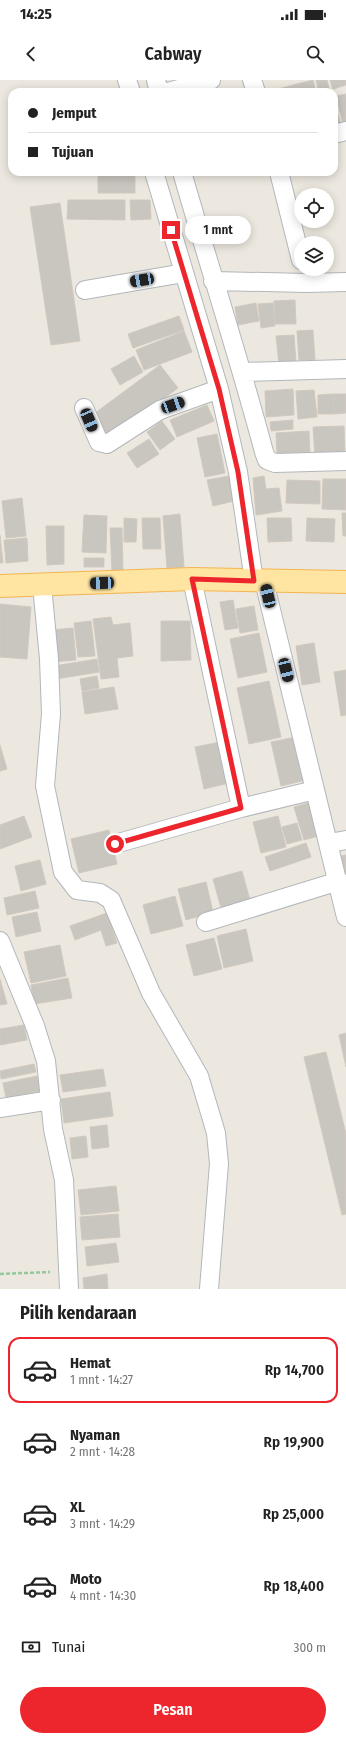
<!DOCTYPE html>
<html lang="id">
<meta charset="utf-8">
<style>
:root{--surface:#fff;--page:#f2f2f2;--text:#222;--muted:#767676;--line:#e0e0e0;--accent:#ec262c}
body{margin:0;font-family:"Fira Sans Condensed",sans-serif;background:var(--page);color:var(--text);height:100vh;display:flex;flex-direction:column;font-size:15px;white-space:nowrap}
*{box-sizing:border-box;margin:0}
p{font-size:13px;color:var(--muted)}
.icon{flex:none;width:22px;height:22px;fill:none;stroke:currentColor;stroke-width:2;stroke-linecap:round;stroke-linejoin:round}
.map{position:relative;height:1209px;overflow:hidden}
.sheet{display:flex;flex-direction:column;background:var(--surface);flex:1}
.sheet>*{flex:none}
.banner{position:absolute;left:8px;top:8px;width:330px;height:88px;border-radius:12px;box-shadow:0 2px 10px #0003;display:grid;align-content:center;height:88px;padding:0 20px;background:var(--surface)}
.controls{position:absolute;left:294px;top:108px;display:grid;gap:8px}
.controls a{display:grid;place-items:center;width:40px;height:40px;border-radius:50%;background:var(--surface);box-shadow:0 2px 10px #0003;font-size:20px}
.end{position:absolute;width:18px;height:18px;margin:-9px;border:5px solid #ec262c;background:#fff;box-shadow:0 0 0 2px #fff}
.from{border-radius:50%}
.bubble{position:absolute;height:28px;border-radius:14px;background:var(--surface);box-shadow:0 2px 10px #0003;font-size:13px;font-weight:600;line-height:28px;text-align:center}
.car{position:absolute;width:12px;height:24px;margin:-12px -6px;border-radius:5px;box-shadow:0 0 3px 1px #0007;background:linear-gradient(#222 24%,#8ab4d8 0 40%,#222 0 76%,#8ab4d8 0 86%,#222 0)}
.banner b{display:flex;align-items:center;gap:14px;height:38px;font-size:15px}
.banner b+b{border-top:1px solid var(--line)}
.banner i{width:10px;height:10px;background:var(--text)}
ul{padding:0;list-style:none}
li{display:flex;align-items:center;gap:12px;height:66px;margin:0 8px 6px;padding:0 12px;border:2px solid transparent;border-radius:12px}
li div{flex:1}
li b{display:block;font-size:15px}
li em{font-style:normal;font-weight:600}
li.current{border-color:var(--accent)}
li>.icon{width:36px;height:36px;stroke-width:1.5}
h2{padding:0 20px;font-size:18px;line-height:48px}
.pay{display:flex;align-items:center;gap:10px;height:44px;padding:0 20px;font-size:15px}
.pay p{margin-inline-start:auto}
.primary-button{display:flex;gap:8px;margin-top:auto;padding:8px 20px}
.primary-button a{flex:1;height:46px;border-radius:24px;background:var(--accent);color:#fff;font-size:16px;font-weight:600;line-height:46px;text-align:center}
.status{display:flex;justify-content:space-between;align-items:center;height:28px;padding:0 20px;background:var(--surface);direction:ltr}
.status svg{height:11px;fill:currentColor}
header{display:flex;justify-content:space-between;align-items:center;height:52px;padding:0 20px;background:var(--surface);font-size:18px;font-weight:600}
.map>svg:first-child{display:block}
</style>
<div class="status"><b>14:25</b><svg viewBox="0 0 49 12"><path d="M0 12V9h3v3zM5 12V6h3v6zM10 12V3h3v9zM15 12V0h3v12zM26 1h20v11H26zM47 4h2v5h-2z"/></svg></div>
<header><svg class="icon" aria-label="back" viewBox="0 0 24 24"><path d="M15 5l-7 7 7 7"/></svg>Cabway<svg class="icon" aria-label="search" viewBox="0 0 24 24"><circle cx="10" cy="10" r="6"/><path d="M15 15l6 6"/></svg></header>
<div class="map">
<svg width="346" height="1209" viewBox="0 0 346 1209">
<rect width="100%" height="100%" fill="#ece8df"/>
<path fill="#c9c5bf" stroke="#d1c9be" d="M313,0L316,12H299L297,4Z
M316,0H327L330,12H319Z
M330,0H346V5L333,9Z
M297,4L299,12H283L282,8Z
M282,8L283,12H268Z
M346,14V43L343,44L336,16Z
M334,21L341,45L334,47Z
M135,93V113H98V94Z
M68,120H125V140L67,139Z
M130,120H150L151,139L131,140Z
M60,123L80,261L51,265L30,127Z
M295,220L296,244H275L274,221Z
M256,223L259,241L238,245L235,227Z
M273,223L275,246L261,248L258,224Z
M179,236L184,250L133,268L128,254Z
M313,250L315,280H299L297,251Z
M184,251L192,272L144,290L136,270Z
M294,255L296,283L279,284L276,256Z
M134,276L143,292L120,305L111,289Z
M160,285L178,308L109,360L91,336Z
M293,309L294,335L266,337L265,311Z
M314,310L317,337L298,339L296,311Z
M333,314H346V333L334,334Z
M333,314L334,334H318V315Z
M207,325L214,341L177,357L170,340Z
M293,340V349L271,351L270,342Z
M162,341L175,359L160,370L147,352Z
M344,346L345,376L315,377L313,347Z
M309,351L310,374L277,375L276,353Z
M217,354L225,393L205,397L197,358Z
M149,359L159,374L137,388L127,373Z
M229,396L234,421L213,426L207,400Z
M264,396L266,409L279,408L282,431L256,435L253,398Z
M323,399H346V430L322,429Z
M287,400L320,401V424L286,423Z
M22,418L26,456L6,458L2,421Z
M342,433H346V456H343Z
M180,434L184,487L167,488L163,436Z
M84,435L107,436L106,473L82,472Z
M124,438L137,439L136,462H124Z
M142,438H160L161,469H143Z
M267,438H291L292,461L268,462Z
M307,438L335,439L334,462L306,461Z
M46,446H64V484L47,485Z
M110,448H122L123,492H112Z
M0,455L3,483H0Z
M27,458L28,481L6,483L4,460Z
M84,478H104V487H84Z
M233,520L238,548L225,550L220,522Z
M0,524L31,527L27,579L0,577Z
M254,526L258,550L240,553L236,529Z
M111,537L113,545L130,543L133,576L117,578L119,597L101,599L93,539Z
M91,541L95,576L78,577L74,543Z
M161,541H190L191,580L161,581Z
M73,548L76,580L53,582L51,550Z
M259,553L267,592L238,598L230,559Z
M314,563L320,602L302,605L296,566Z
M97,579L99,592L56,599L54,586Z
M346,590V635L341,636L334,592Z
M97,596L99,608L82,611L80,599Z
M269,601L281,657L249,664L237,608Z
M114,607L118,629L85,634L82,612Z
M296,657L306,700L281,706L271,662Z
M220,662L229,703L204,709L195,667Z
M0,665L7,689L0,691Z
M312,722L322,755L304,760L294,727Z
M24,736L32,757L0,769V745Z
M278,736L286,767L261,773L253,742Z
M297,743L302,760L287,764L282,747Z
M109,750L117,784L79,793L71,759Z
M306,763L311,777L270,791L265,777Z
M346,775V804L340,776Z
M40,780L46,804L21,811L15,786Z
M242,791L250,820L221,828L213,799Z
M206,802L213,832L186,840L178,809Z
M35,811L39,828L7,835L4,818Z
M175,816L183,846L151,854L143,825Z
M37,832L41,851L16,857L12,837Z
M107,833L117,863L106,866L101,850L75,860L70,846Z
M246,849L253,881L224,888L217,856Z
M214,858L222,889L194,896L186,865Z
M60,865L66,896L31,903L24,872Z
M68,898L72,918L34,924L31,905Z
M0,899L7,924L0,925Z
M24,945L27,960L0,965V949Z
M346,953V987L339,955Z
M326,972L346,1054V1134L342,1135L304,977Z
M34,984L36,992L1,999L0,991Z
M103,989L106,1006L63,1012L60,995Z
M37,996L40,1011L6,1018L3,1003Z
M110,1012L113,1036L64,1043L61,1019Z
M107,1045L109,1067L92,1069L90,1047Z
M86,1056L88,1077L72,1079L70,1058Z
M116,1106L119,1131L81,1135L78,1110Z
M118,1134L120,1157L82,1160L80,1137Z
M116,1163L119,1182L87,1186L85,1167Z
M107,1194L108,1209H84L83,1198Z"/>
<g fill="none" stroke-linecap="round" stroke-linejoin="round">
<g stroke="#b2b7bb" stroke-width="20">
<path id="minor" d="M127,0L131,12
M156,0L159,12
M252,0L256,12
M168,12L211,0
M334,54L346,51
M154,92L219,309L238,392L254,501
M182,92C209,186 239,278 264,372L267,380L275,383L346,381
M279,92L301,180
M213,201L307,203L346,202
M85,210L184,193
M243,292L346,289
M84,328L99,362L107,364L160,330L219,309
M192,499L241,728
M264,501L346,837
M42,505L49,579L51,634L45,706L63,792L77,810L100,813L111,820L151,913L199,996L216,1053L219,1084L209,1209
M329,763L346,760
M115,764L241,728L315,710
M206,842L339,801
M0,861L35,946L46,981L53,1049L64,1100L69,1209
M0,1028L51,1020"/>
</g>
<g stroke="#f4b451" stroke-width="24">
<path id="major" d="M0,506L192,499L346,502"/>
</g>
<path stroke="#96c89e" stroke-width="2.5" stroke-dasharray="4 2" stroke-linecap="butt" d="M0,1194L50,1192"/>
<use href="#minor" stroke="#fff" stroke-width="18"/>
<use href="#major" stroke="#ffe5a1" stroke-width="22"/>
</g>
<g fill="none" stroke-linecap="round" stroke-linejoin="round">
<path stroke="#ec262c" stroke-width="5" d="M115,764L241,728L192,499L254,501L238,392L219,309L171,150"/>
</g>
</svg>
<div class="controls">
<a><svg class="icon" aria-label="locate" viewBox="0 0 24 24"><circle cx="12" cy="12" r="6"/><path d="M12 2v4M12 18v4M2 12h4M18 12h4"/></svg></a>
<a><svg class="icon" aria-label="layers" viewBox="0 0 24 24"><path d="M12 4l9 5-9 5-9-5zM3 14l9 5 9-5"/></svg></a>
</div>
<i class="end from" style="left:115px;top:764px"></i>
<i class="end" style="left:171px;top:150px"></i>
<div class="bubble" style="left:185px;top:136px;width:66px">1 mnt</div>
<i class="car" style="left:142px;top:200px;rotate:260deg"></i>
<i class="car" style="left:173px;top:325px;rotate:70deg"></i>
<i class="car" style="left:89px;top:340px;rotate:157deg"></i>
<i class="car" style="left:102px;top:503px;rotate:268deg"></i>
<i class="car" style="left:268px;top:516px;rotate:347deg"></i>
<i class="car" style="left:286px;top:590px;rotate:166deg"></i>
<div class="banner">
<b><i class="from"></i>Jemput</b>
<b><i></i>Tujuan</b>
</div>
</div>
<section class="sheet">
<h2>Pilih kendaraan</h2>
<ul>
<li class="current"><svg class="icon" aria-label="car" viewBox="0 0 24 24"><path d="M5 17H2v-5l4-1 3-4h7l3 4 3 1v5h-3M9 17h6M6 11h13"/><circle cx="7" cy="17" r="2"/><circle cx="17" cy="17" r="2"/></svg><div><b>Hemat</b><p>1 mnt · 14:27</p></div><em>Rp 14,700</em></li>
<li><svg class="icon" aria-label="car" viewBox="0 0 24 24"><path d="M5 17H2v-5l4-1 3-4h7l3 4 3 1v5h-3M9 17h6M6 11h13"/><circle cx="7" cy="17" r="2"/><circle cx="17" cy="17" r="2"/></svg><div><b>Nyaman</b><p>2 mnt · 14:28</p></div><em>Rp 19,900</em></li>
<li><svg class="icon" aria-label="car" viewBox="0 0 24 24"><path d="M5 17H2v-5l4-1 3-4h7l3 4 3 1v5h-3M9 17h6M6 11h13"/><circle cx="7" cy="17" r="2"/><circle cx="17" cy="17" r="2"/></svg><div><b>XL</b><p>3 mnt · 14:29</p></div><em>Rp 25,000</em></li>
<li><svg class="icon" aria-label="car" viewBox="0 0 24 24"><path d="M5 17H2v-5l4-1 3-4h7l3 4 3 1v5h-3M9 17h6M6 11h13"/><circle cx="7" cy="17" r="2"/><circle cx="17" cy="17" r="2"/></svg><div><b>Moto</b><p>4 mnt · 14:30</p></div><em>Rp 18,400</em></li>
</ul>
<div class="pay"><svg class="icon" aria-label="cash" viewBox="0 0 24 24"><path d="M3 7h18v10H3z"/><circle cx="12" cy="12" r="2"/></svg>Tunai<p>300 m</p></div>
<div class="primary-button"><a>Pesan</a></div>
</section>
